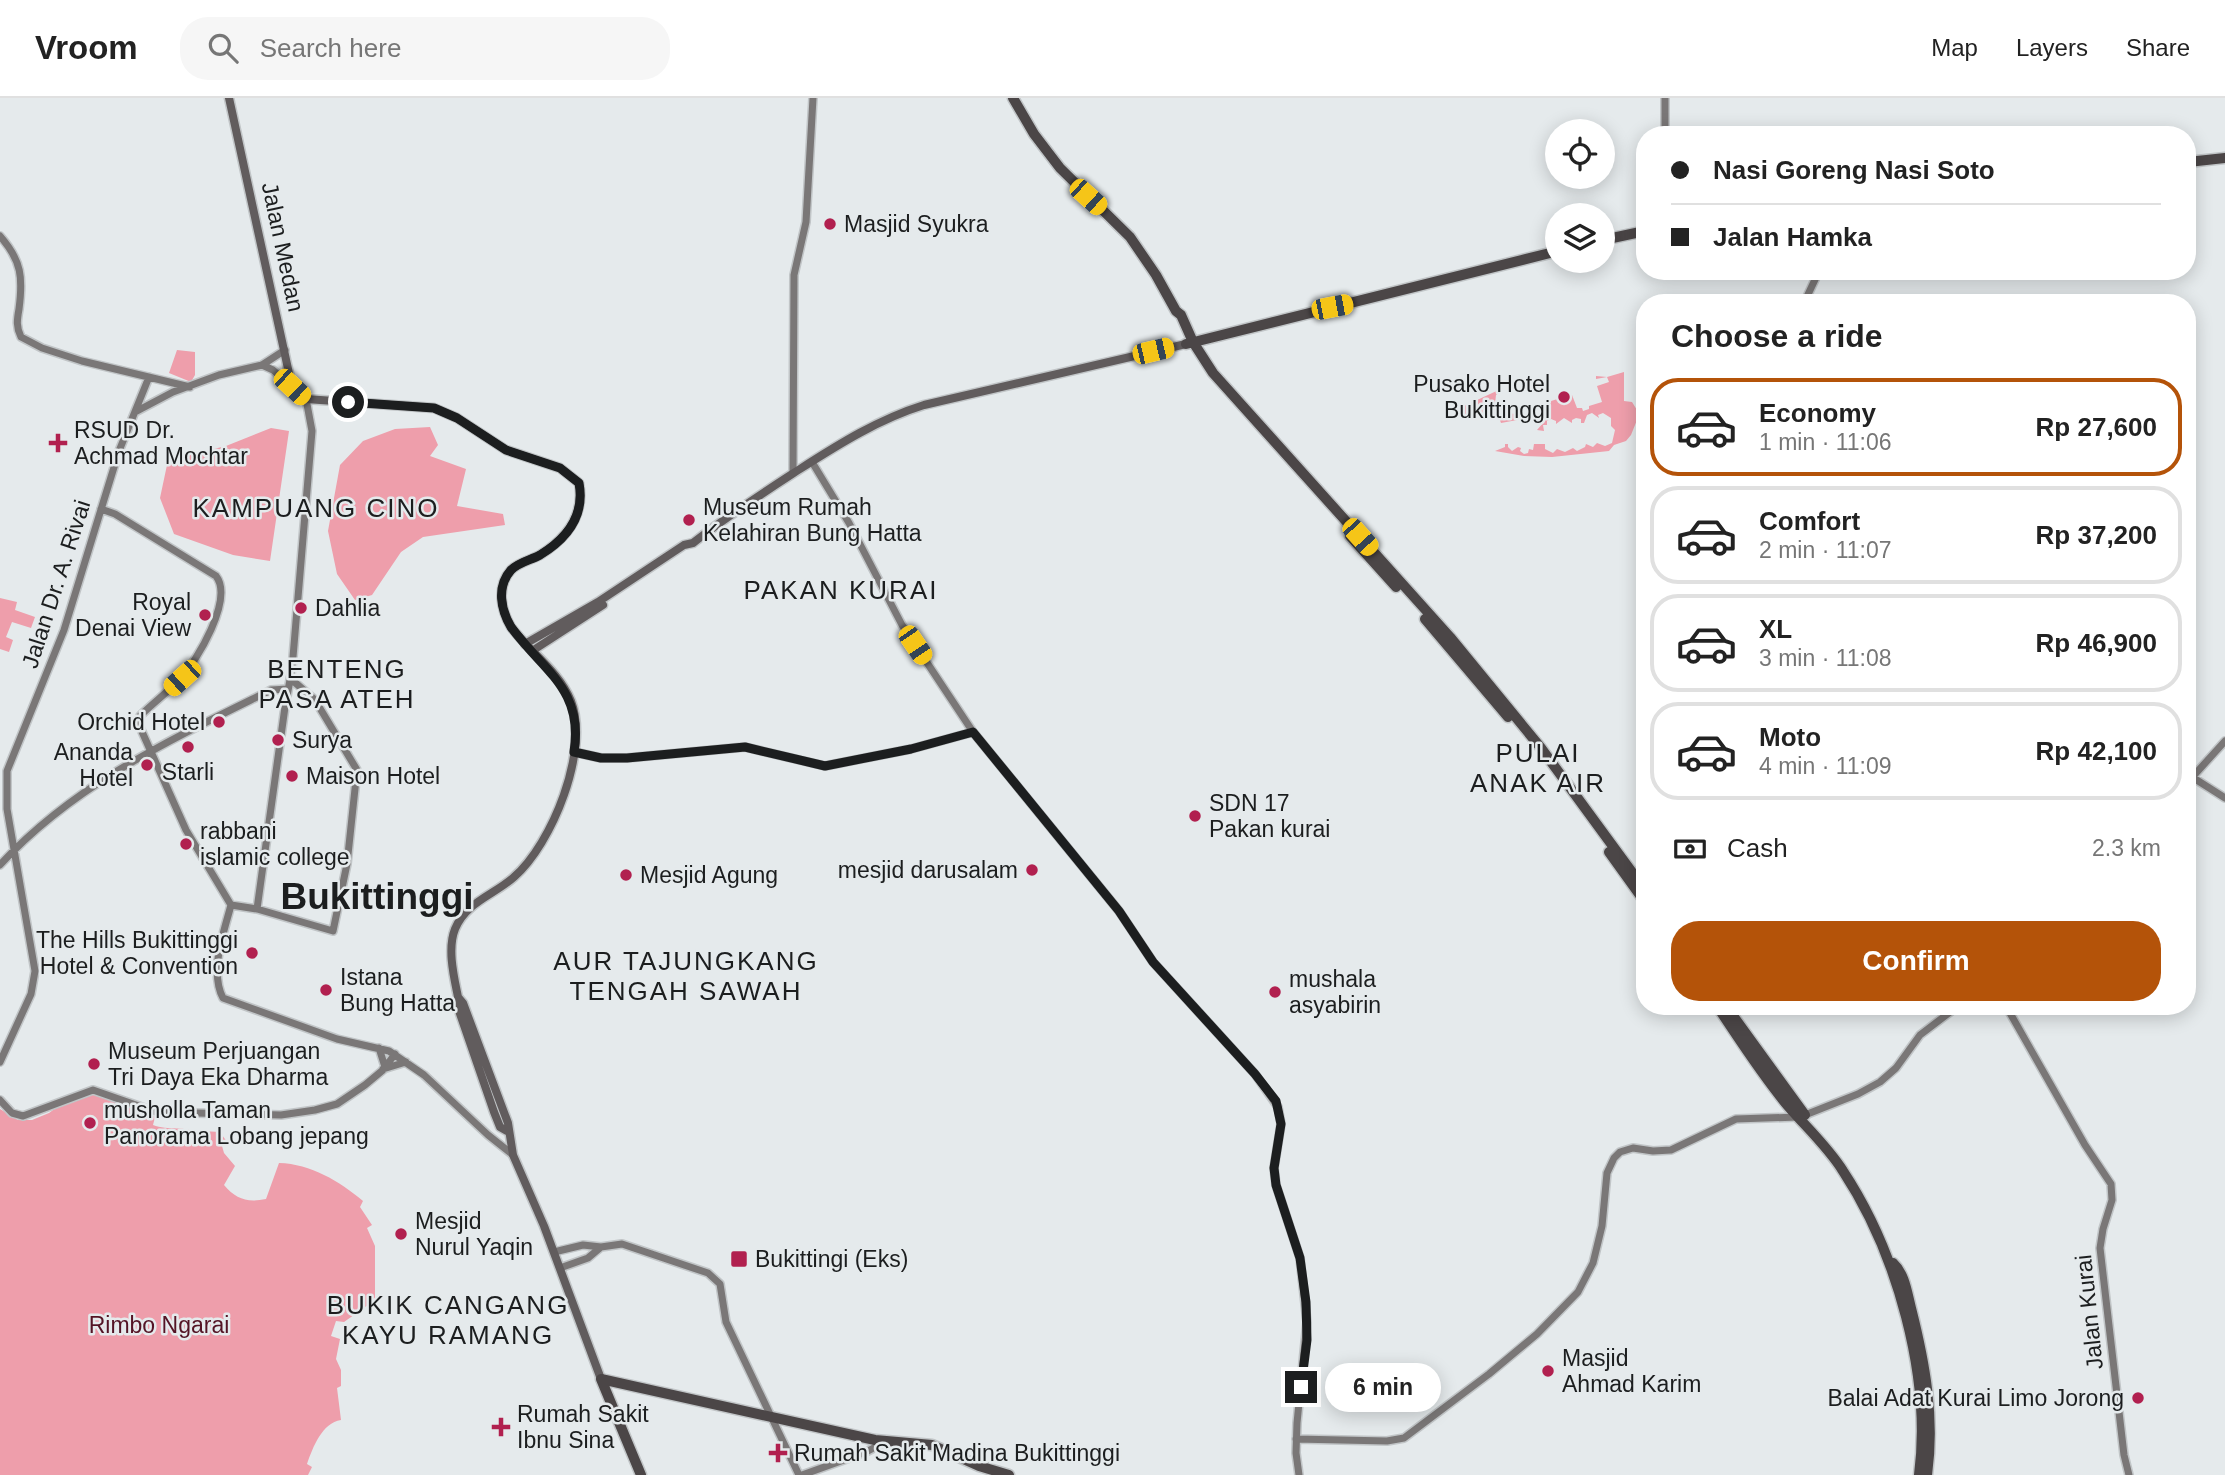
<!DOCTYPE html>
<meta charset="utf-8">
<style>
:root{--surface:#fff;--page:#f6f6f6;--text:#222;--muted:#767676;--line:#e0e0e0;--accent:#b45309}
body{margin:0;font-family:Helvetica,sans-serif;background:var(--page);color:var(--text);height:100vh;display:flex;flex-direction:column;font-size:26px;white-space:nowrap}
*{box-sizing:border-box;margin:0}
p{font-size:23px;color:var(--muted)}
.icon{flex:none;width:38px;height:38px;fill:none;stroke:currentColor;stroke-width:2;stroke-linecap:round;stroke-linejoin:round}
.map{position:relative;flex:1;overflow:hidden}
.panel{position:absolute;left:1636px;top:196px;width:560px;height:721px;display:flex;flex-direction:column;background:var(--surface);border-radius:28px;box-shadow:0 4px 18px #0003}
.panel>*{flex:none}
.hud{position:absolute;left:1636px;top:28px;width:560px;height:154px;border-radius:28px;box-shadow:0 4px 18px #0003;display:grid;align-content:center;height:154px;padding:0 35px;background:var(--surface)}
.buttons{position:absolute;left:1545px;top:21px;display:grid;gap:14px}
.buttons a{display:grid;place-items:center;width:70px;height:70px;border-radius:50%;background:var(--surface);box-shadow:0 4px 18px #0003;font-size:35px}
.end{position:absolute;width:32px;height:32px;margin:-16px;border:9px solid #1c1e1f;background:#fff;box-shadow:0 0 0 4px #fff}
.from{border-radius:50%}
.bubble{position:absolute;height:49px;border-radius:24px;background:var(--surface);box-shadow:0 4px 18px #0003;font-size:23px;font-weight:700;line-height:49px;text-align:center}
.car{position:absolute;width:21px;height:42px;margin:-21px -10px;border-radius:9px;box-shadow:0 0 5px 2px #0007;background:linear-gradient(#f5c518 24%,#345 0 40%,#f5c518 0 76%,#345 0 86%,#f5c518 0)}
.hud b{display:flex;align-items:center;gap:24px;height:66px;font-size:26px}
.hud b+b{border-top:2px solid var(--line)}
.hud i{width:18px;height:18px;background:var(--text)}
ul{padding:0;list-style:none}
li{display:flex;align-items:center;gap:21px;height:98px;margin:0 14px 10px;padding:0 21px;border:4px solid var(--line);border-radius:28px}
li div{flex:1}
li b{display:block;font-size:26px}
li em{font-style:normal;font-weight:700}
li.current{border-color:var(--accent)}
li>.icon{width:63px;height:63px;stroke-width:1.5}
h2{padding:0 35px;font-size:32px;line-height:84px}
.pay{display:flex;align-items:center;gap:18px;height:77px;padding:0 35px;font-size:26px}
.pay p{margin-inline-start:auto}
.button{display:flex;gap:14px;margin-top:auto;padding:14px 35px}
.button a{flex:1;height:80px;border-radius:28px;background:var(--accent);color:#fff;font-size:28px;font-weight:700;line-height:80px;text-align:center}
header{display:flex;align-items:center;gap:42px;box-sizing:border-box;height:98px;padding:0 35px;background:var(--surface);border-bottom:2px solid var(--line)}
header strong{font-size:33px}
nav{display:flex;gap:38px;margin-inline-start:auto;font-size:24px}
.search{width:490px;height:63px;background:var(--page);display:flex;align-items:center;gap:18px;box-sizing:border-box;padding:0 24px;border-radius:28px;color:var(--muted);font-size:26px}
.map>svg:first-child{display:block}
</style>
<header>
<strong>Vroom</strong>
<div class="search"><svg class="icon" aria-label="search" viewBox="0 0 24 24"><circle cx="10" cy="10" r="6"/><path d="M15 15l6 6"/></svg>Search here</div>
<nav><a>Map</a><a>Layers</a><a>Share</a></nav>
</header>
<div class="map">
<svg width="2225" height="1377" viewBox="0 0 2225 1377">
<rect width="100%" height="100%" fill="#e5eaec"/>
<path fill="#ee9eab" d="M177,252L195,254V277L191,284L169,275Z
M1624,274V303L1632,304L1637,312V322L1631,337L1626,343L1614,347L1609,353L1552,359L1524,358L1495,353L1505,349V346H1508V349L1512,353L1518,349L1521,350L1520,353L1524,356L1528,355L1529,351L1533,352L1534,346H1545V351L1553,355L1557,351L1565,354L1573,350L1577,353L1585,349L1586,346L1593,349L1597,345L1605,348L1612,345L1615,332L1611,328V320L1603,315L1598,317L1599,320L1592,315L1587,317L1584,325H1581V321L1576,320L1572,322V325L1564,320L1556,326V323L1551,321L1547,323V327H1543L1544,333L1537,332L1549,318L1546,313L1551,303L1561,300L1563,306L1569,305L1568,298L1572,297L1577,310H1582L1583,313L1589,311V308L1602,304L1597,288L1609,284L1607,279L1596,281V278L1607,279Z
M1503,290L1496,297L1495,306L1505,315L1516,316L1517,322L1501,325L1498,317L1482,320L1480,313L1465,317L1462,309Z
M430,329L438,347L430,358L466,371L457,408L503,416L505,427L423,439L401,454L372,497L355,502L337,476L328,433L340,367L363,343L395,331Z
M271,330L289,333L270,463L233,457L174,436L160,400L167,367L180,359L226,348Z
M0,500L17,504L15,512L35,519L31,530L12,524L6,539L13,542L9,554L0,551Z
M89,992L156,1015L153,1027C168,1033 185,1027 200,1036L201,1033L220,1034L227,1044L222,1048L224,1055L235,1068L224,1087C236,1101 247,1105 266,1101L279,1065C311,1066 339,1083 363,1103L360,1109L372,1127L367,1130L375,1148V1202L344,1224L336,1223L331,1238L340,1241L336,1261L341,1272V1288L337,1290L341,1322C322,1325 313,1349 307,1366L312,1369L308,1377H0V1011L18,1022H32L49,1015L72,998Z"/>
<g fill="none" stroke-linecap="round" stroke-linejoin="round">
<g stroke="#c1c5c7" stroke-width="10">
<path id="secondary" d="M1665,0V37
M0,138C22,163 23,180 19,211C17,222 16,229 21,239L42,250L82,263L190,289
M1804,205L1819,173
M262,267L273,272L292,289
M137,313L173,294L219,277L262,267L285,252
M812,364L849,425L902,527L973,634L1119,813L1153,864L1255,976L1278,1009L1281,1026L1274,1070L1276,1087L1300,1160L1307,1224L1297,1325L1296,1355L1299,1377
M793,375L794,177L806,124L813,0
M101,411L115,416L216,478C234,501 197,563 180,581C168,594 153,605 140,618L139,627L186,732L231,807
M574,654L601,660H627L745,649L825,668L911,651L973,634
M2192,679L2225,700
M2188,684L2225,643
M0,767C74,686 174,640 271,592L288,591
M231,807C224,834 209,873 223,900L337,941L389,953L424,977L488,1037L513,1057
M231,807L257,811L333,833L347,766L357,672L315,602L291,581
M257,811L285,609L292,571L312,333L306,301
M2006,908L2085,1047L2111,1086L2112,1102L2103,1131L2100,1150L2124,1357L2129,1377
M379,950L385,969
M0,964L31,896L35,873L7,711V673L64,532L119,353L149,279
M383,971L406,964
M0,1002L12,1015L23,1018L93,992L156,1014L281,1017L315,1012L337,1006L365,987L383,972L395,956
M1805,1017L1858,996L1880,984L1896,970L1920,937L1958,908
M554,1154L583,1147L601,1149
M560,1170L588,1160L601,1149L622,1146L708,1175L720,1186L726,1224L799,1377
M1296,1341L1387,1343L1404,1340L1489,1276L1537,1236L1578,1194L1593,1165L1602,1128L1607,1075L1614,1060L1620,1054L1633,1050L1653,1053L1671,1052L1736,1021L1798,1019
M802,1377L866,1354L885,1344"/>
</g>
<g stroke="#c1c5c7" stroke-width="11">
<path id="primary" d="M229,0L292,289L306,301L434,310L457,320L506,352L560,370L579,385C585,417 567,440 540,457C531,462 519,464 511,472C496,489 501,512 511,529C530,554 559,573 571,603C590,652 552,746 514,779C494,797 466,804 455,831C447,851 454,879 458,899L457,907L494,1014L500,1029L507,1033
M525,546L598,504L684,447L693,445C727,418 763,395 800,371C839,346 879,321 924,307L1186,246
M532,553L603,507
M458,899L463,905L508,1025L513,1057L544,1128L601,1281"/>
</g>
<g stroke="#c1c5c7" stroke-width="13">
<path id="highway" d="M1013,0L1034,36L1060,70L1130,139L1156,177L1176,213L1181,217L1193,244L1213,275L1450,539L1541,650L1645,792
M2188,64L2225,60
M1603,142L1645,133
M1186,246L1558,153
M1350,438L1396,489
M1425,521L1508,619
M1609,754L1645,804
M1717,908C1740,942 1762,977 1788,1008C1806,1029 1828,1049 1843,1073C1897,1155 1932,1279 1919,1377
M1726,908L1805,1017
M1893,1165C1905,1176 1907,1195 1911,1210C1925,1265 1935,1320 1927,1377
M601,1281L875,1342L932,1347L979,1368L1009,1377
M601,1281L641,1377"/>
</g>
<use href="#secondary" stroke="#7a7777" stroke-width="7"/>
<use href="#primary" stroke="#615c5d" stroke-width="8"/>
<use href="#highway" stroke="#4b4647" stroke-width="10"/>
</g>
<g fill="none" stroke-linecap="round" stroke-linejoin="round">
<path stroke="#1c1e1f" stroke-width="9" d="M348,304L434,310L457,320L506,352L560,370L579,385C585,417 568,440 540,457C531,462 519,464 511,472C496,489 501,512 511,529C543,573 584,591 574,654L601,660H627L745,649L825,668L911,651L973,634L1119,813L1153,864L1255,976L1276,1003L1281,1026L1274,1070L1276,1087L1300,1160L1306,1204L1307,1242L1301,1289"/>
</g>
<g fill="#b1204f" stroke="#e5eaec" stroke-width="2.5">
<circle cx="830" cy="126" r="7"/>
<circle cx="1564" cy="299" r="7"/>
<path d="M54.5 334.5h7v7h7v7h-7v7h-7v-7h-7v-7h7z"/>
<circle cx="689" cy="422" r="7"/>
<circle cx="301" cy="510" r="7"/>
<circle cx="205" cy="517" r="7"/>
<circle cx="219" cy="624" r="7"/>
<circle cx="278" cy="642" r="7"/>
<circle cx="188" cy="649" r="7"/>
<circle cx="147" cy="667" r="7"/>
<circle cx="292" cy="678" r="7"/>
<circle cx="1195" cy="718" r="7"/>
<circle cx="186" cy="746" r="7"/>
<circle cx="1032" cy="772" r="7"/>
<circle cx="626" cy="777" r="7"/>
<circle cx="252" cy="855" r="7"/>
<circle cx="326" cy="892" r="7"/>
<circle cx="1275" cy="894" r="7"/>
<circle cx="94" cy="966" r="7"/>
<circle cx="90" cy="1025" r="7"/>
<circle cx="401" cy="1136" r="7"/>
<rect x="730" y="1152" width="18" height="18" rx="3.5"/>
<circle cx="1548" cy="1273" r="7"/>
<circle cx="2138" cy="1300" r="7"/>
<path d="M497.5 1318.5h7v7h7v7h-7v7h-7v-7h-7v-7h7z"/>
<path d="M774.5 1344.5h7v7h7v7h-7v7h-7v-7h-7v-7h7z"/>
</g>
<g text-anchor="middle" stroke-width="5" stroke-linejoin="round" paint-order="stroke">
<g font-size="23" fill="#1c1e1f" stroke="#e5eaec" text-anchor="start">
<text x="844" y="134">Masjid Syukra</text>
<text x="1550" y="294" text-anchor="end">Pusako Hotel<tspan x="1550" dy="26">Bukittinggi</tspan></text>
<text x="74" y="340">RSUD Dr.<tspan x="74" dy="26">Achmad Mochtar</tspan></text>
<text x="703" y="417">Museum Rumah<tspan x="703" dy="26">Kelahiran Bung Hatta</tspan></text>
<text x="191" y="512" text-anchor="end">Royal<tspan x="191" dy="26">Denai View</tspan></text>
<text x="315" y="518">Dahlia</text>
<text x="205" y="632" text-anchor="end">Orchid Hotel</text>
<text x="292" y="650">Surya</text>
<text x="133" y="662" text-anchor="end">Ananda<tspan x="133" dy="26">Hotel</tspan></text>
<text x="188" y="682" text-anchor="middle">Starli</text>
<text x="306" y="686">Maison Hotel</text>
<text x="1209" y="713">SDN 17<tspan x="1209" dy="26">Pakan kurai</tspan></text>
<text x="200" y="741">rabbani<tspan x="200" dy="26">islamic college</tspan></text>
<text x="1018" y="780" text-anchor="end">mesjid darusalam</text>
<text x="640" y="785">Mesjid Agung</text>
<text x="238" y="850" text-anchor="end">The Hills Bukittinggi<tspan x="238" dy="26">Hotel &amp; Convention</tspan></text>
<text x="340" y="887">Istana<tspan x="340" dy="26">Bung Hatta</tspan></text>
<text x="1289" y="889">mushala<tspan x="1289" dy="26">asyabirin</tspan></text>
<text x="108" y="961">Museum Perjuangan<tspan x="108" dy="26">Tri Daya Eka Dharma</tspan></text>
<text x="104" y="1020">musholla Taman<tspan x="104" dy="26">Panorama Lobang jepang</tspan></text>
<text x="415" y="1131">Mesjid<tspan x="415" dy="26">Nurul Yaqin</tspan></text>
<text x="755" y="1169">Bukittingi (Eks)</text>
<text x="1562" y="1268">Masjid<tspan x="1562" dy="26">Ahmad Karim</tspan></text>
<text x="2124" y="1308" text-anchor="end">Balai Adat Kurai Limo Jorong</text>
<text x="517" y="1324">Rumah Sakit<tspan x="517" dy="26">Ibnu Sina</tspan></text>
<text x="794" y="1363">Rumah Sakit Madina Bukittinggi</text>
</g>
<g font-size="23" fill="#1c1e1f" stroke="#e5eaec">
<text transform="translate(283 149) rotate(78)" y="8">Jalan Medan</text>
<text transform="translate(56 486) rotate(-72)" y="8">Jalan Dr. A. Rivai</text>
<text transform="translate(2089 1214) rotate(-96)" y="8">Jalan Kurai</text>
</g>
<g font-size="23" fill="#541425" stroke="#e5eaec">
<text x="159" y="1235">Rimbo Ngarai</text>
</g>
<g font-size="26" letter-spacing="2" fill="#1c1e1f" stroke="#e5eaec">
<text x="316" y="419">KAMPUANG CINO</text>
<text x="841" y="501">PAKAN KURAI</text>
<text x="337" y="580">BENTENG<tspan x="337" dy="30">PASA ATEH</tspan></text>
<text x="1538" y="664">PULAI<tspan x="1538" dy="30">ANAK AIR</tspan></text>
<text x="686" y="872">AUR TAJUNGKANG<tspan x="686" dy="30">TENGAH SAWAH</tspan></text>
<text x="448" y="1216">BUKIK CANGANG<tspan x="448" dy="30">KAYU RAMANG</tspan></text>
</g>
<g font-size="37" font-weight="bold" fill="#1c1e1f" stroke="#e5eaec">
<text x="377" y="811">Bukittinggi</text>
</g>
</g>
</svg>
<div class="buttons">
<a><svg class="icon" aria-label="locate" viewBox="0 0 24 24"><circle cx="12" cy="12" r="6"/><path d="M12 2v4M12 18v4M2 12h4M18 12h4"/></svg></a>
<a><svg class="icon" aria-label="layers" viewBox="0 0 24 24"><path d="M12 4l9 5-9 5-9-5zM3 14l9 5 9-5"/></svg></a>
</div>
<i class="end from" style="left:348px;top:304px"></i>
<i class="end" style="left:1301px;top:1289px"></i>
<div class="bubble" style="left:1325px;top:1265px;width:116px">6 min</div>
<i class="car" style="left:1088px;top:99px;rotate:132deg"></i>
<i class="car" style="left:1332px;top:209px;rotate:79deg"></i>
<i class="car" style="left:1153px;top:253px;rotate:77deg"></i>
<i class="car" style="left:292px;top:289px;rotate:133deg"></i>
<i class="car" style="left:1360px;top:439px;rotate:138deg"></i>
<i class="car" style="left:915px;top:547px;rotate:146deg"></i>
<i class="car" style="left:182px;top:580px;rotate:228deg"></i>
<div class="hud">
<b><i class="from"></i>Nasi Goreng Nasi Soto</b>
<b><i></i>Jalan Hamka</b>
</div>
<section class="panel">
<h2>Choose a ride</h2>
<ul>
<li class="current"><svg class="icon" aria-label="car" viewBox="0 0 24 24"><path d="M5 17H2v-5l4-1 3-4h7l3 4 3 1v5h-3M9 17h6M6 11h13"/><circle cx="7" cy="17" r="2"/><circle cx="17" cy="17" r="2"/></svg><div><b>Economy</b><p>1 min · 11:06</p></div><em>Rp 27,600</em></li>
<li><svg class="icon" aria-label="car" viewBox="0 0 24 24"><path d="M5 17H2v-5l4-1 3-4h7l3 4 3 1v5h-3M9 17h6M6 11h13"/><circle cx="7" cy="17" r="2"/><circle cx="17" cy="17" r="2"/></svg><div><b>Comfort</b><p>2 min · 11:07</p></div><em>Rp 37,200</em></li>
<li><svg class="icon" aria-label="car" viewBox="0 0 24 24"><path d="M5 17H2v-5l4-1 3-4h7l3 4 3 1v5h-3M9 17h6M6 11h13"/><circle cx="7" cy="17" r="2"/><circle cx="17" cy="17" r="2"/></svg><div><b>XL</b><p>3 min · 11:08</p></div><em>Rp 46,900</em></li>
<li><svg class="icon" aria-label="car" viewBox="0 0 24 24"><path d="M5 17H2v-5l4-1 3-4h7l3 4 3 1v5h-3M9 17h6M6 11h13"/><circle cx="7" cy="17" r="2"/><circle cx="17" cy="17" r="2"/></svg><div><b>Moto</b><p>4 min · 11:09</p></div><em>Rp 42,100</em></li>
</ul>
<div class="pay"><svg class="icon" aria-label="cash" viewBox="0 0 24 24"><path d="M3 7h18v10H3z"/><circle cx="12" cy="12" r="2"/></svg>Cash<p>2.3 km</p></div>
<div class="button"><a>Confirm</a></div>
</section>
</div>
